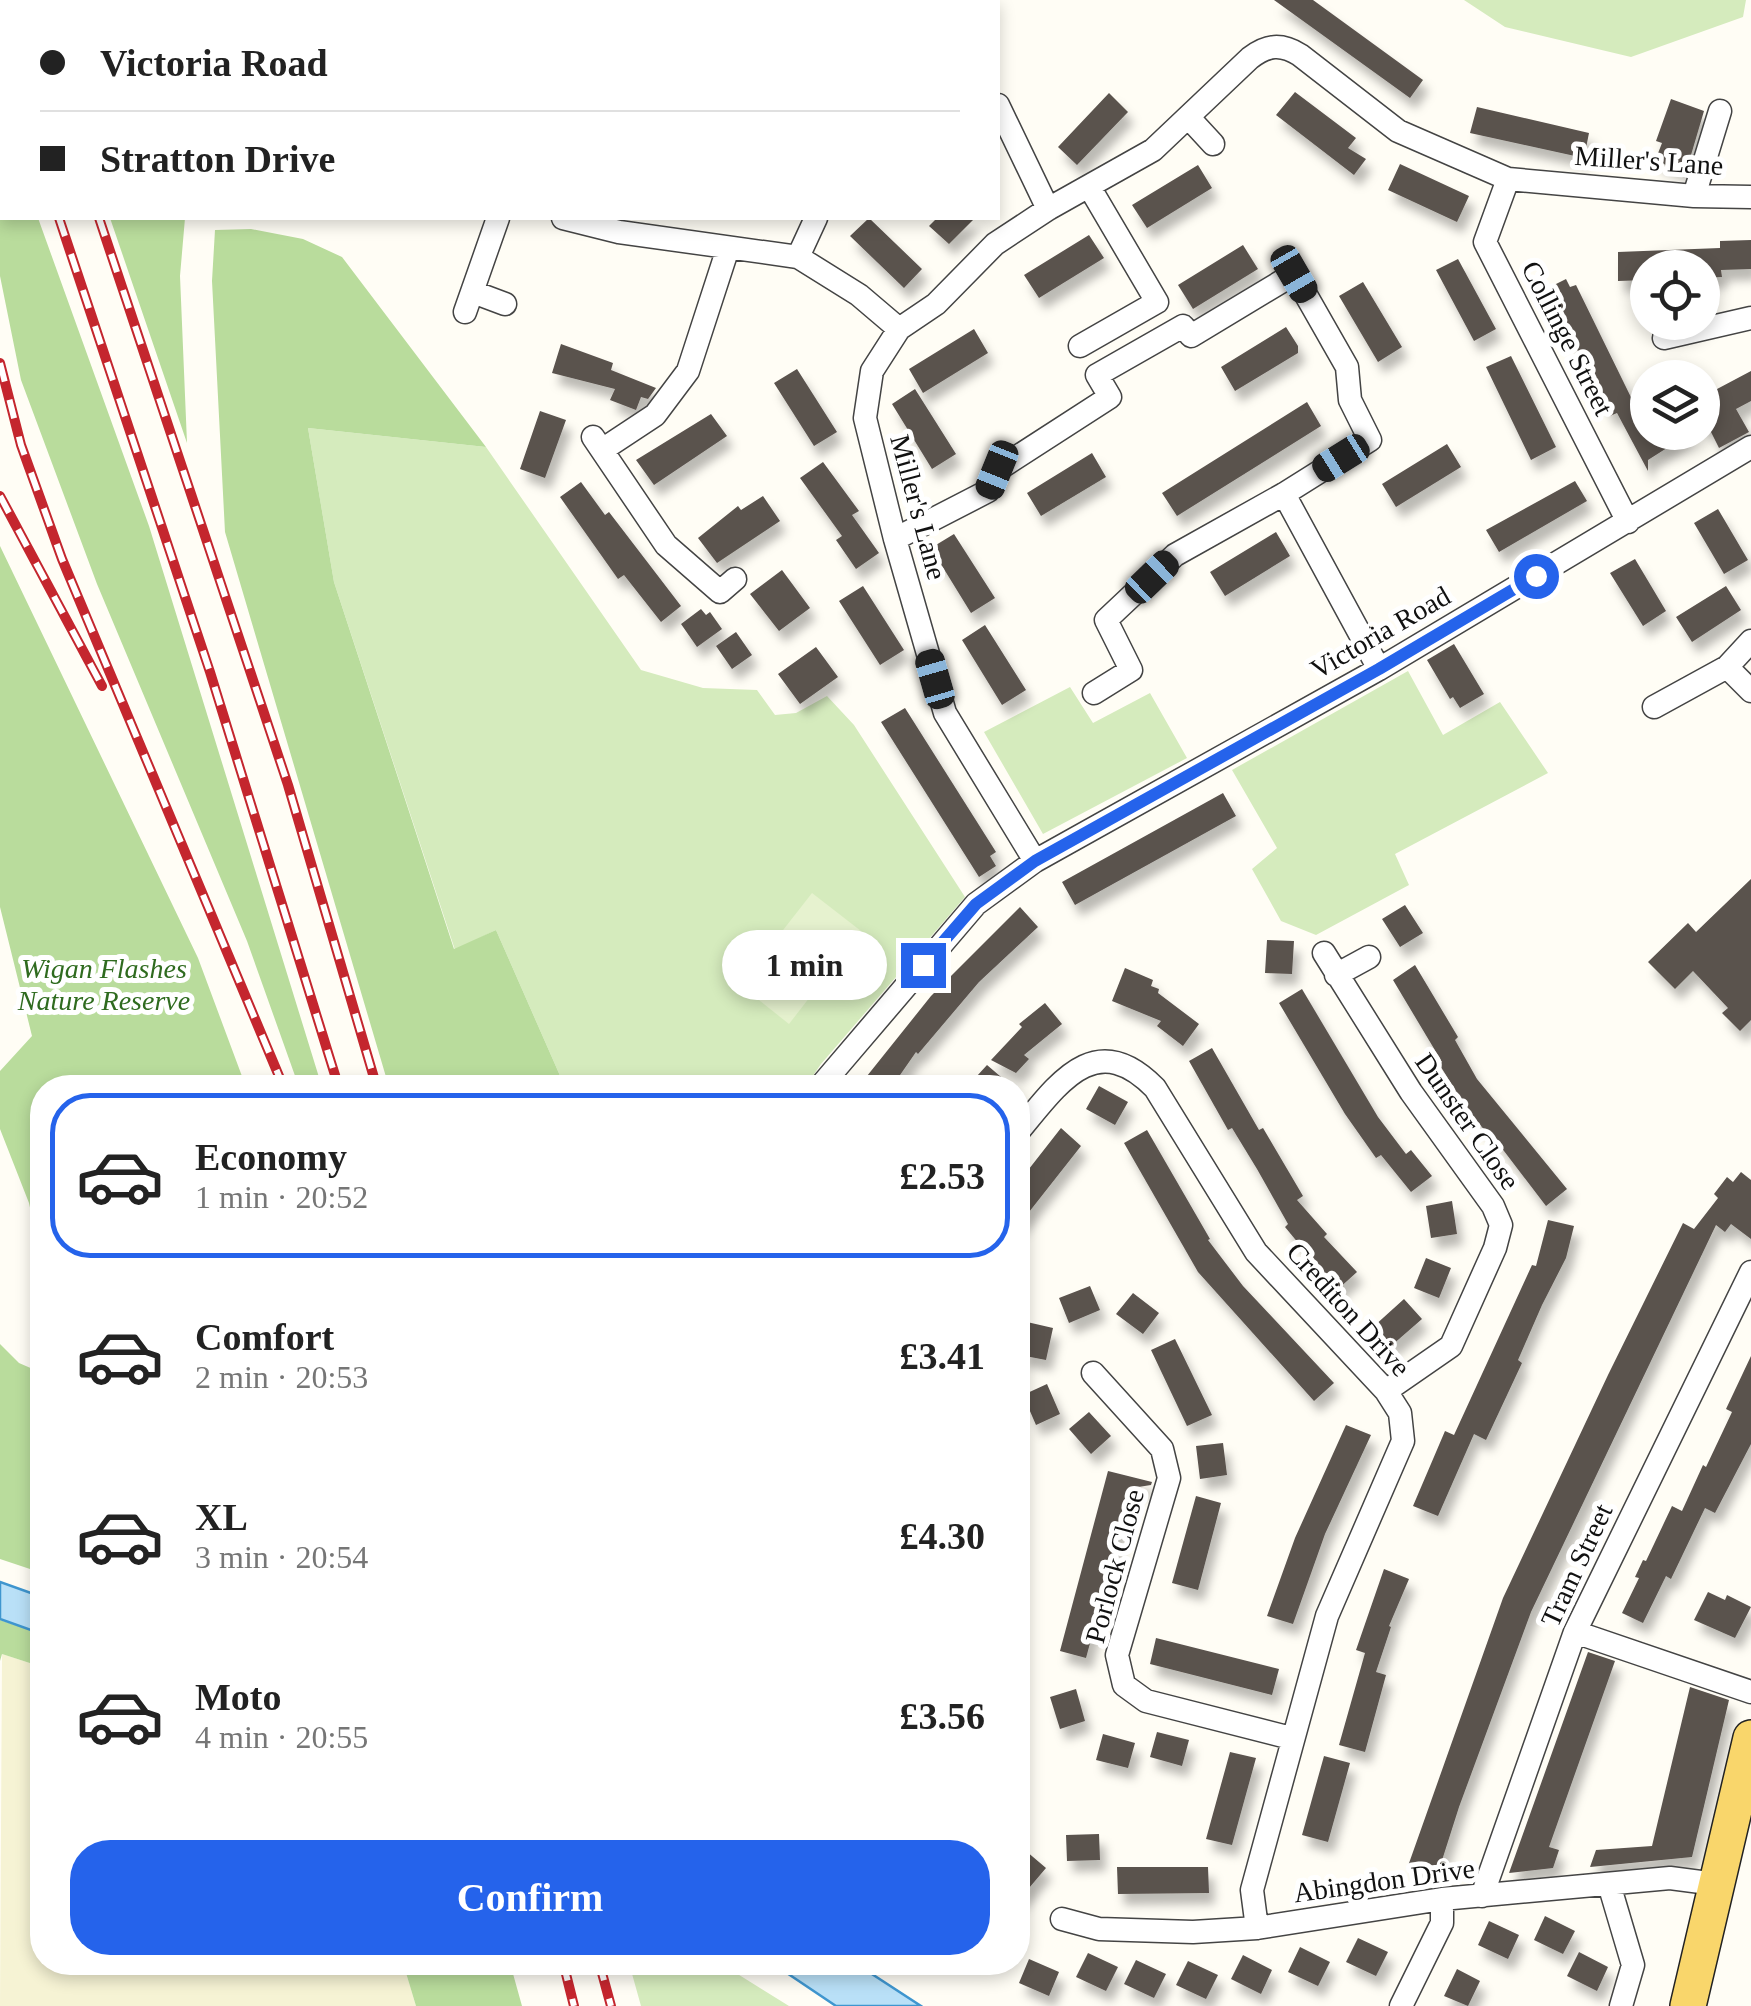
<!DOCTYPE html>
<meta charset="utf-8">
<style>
:root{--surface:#fff;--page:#f2f2f2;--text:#222;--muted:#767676;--line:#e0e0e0;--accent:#2563eb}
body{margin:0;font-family:Georgia,serif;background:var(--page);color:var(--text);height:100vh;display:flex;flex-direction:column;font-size:38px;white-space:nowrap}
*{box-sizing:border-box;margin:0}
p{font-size:32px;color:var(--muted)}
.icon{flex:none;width:55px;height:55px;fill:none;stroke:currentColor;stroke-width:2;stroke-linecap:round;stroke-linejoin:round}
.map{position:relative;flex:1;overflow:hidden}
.drawer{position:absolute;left:30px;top:1075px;width:1000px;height:900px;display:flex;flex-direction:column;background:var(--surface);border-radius:40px;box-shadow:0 5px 15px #0003}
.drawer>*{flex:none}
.banner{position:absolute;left:0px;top:0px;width:1000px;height:220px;box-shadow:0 5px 15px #0003;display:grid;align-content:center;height:220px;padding:0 40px;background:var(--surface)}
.buttons{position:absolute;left:1630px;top:250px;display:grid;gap:20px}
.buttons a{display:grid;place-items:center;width:90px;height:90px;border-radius:50%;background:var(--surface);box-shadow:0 5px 15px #0003;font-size:50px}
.end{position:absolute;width:45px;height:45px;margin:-22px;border:12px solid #2563eb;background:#fff;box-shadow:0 0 0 5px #fff}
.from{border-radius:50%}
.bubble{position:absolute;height:70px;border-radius:35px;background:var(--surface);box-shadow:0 5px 15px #0003;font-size:32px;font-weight:600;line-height:70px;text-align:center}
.car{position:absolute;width:30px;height:60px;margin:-30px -15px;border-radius:12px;box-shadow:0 0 8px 2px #0007;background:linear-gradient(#222 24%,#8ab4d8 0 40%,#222 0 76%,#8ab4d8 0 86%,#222 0)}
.banner b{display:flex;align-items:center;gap:35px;height:95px;font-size:38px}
.banner b+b{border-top:2px solid var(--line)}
.banner i{width:25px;height:25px;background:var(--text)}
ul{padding:18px 0 0;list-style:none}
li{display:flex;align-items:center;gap:30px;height:165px;margin:0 20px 15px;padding:0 20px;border:5px solid transparent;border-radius:40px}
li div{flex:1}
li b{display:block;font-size:38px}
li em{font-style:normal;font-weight:600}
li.active{border-color:var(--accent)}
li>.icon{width:90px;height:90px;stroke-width:1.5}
.primary-button{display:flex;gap:20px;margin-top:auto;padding:20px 40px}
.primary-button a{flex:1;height:115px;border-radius:40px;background:var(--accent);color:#fff;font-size:40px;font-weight:600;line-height:115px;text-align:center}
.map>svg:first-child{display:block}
</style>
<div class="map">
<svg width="1751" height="2006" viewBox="0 0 1751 2006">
<defs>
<filter id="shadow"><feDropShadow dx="6" dy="11" stdDeviation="5" flood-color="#0004"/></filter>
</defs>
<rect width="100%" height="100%" fill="#fffdf5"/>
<path fill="#f6f3d4" d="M2,1654L42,1667V1962L403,1963L416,2006H0Z"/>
<path fill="#d5ebbd" d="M1464,0H1746L1743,17L1631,57L1505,27Z
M308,428L486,447L641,670L703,688L757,690L775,715L796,713L827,696L854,725L965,897L821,1064L805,1087H565L496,930L455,950L334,582Z
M1408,671L1443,735L1500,702L1548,773L1395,854L1409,885L1316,935L1281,921L1252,869L1277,848L1232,770Z
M1070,687L1093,723L1150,693L1187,758L1043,834L984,732Z
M629,1963H720L789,2006H641Z"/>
<path fill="#b9dc9c" d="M0,110L2,218H38L149,526L322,1087H299L247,941L97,584L21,380L0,276Z
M110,218H185L180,276L187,443Z
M251,229L303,239L342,257L486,447L308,428L334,582L454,949L496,930L565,1087H389L225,532L212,281L215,230Z
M0,546L198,958L246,1087L42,1088V1263L29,1203L0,1129V1071L32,1036L0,907Z
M0,1344L19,1363L42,1373V1573L0,1559Z
M0,1620L42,1634V1667L2,1654L0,1661Z
M403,1963H510L522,2006H416Z"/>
<path fill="#e6f2cf" d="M812,893L861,931L789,1024L740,985Z"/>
<path fill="#b9e0f7" stroke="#3f96cf" stroke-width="2.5" d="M0,1582L42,1597V1634L0,1619Z
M772,1963H855L921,2006H836Z"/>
<path fill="#5a524d" filter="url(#shadow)" d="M1274,0H1313L1423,80L1410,98Z
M1295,92L1356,138L1348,148L1366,159L1354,175L1276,115Z
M1109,93L1128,112L1077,165L1058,147Z
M1671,99L1704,111L1686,172L1655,161L1662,143L1656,141Z
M1477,107L1589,133L1584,158L1470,133Z
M1400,164L1469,196L1457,222L1388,190Z
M1198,165L1212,188L1147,228L1132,205Z
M869,218L922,269L904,288L850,236Z
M937,218H975L949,244L929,226Z
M1089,235L1104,258L1039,298L1024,275Z
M1751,240V269L1721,270L1722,277L1702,278V268H1648V280L1618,281V252L1720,248V241Z
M1243,245L1258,269L1193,309L1178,285Z
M1458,259L1496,329L1474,341L1436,270Z
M1566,279L1570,287L1576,285L1648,432H1692L1648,460V471L1617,413L1610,416L1551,297L1548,288Z
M1363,282L1402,347L1378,362L1339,296Z
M1286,327L1298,346V353L1235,391L1221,367Z
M974,329L988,353L923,393L909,369Z
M561,344L613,363L611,370L656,388L648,399L641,397L636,410L610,400L615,389L552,373Z
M1511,356L1556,447L1531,460L1486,367Z
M797,369L837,432L814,446L774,383Z
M1751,371V401L1736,409L1749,432L1719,448L1707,424L1702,427V397Z
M915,389L956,454L932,469L892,404Z
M1307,402L1321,426L1177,516L1162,493Z
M540,411L566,420L545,478L520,469Z
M711,414L727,436L654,485L636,460Z
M1447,444L1461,467L1396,507L1382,484Z
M1092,453L1106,477L1041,516L1027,493Z
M823,462L859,511L852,515L879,553L856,569L836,540L842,536L800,478Z
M1575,481L1587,501L1499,552L1486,530Z
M581,482L605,515L609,512L681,606L661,622L624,575L618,579L560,497Z
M763,496L780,521L717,563L698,538L738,506L741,510Z
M1718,509L1748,560L1724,574L1694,523Z
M1276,532L1290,556L1225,596L1210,572Z
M954,534L995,598L971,613L931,548Z
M1635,559L1666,611L1643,626L1610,573Z
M782,570L810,608L779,631L750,594Z
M863,586L904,650L880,665L839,601Z
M1726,586L1741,610L1692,642L1676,617Z
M701,609L706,615L710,612L722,629L697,647L681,624Z
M985,625L1026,690L1002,705L962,640Z
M736,632L752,655L732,669L716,646Z
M1454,644L1484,694L1460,708L1453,697L1450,699L1427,660Z
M816,647L838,677L800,704L778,674Z
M905,708L996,852L990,856L996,866L979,877L881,722Z
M1223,793L1236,816L1075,905L1062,882Z
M1751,879V1020L1740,1031L1722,1013L1728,1008L1693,971L1675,989L1648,962L1688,923L1696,932Z
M1405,905L1423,933L1400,947L1382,919Z
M1020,907L1038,927L979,982L918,1054L916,1052L891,1088H884L867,1076L931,996Z
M1267,940L1294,941L1292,974L1265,973Z
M1415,965L1458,1037L1455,1040L1477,1079L1567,1189L1546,1206L1488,1130L1486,1132L1468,1110L1439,1064L1442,1062L1393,980Z
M1125,968L1153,980L1151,986L1159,989L1158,993L1199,1024L1183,1046L1157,1026L1161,1021L1112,1001Z
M1302,989L1378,1117L1406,1154L1411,1150L1432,1176L1411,1192L1381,1155L1376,1158L1345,1114L1279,1003Z
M1045,1003L1062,1024L1024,1055L1029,1059L1016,1073L991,1060L1022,1027L1019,1024Z
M1212,1048L1259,1130L1263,1128L1303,1196L1297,1200L1327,1234L1324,1237L1357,1272L1337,1290L1285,1227L1288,1224L1257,1169L1232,1128L1228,1130L1189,1061Z
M987,1065L1014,1088H966Z
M1099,1086L1128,1102L1115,1125L1086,1109Z
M1061,1128L1081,1146L1018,1226V1183Z
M1147,1130L1210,1239L1208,1240L1243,1286L1334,1383L1314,1401L1198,1272L1124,1143Z
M1741,1172L1751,1180V1239L1731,1224L1725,1232L1716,1225L1531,1612L1459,1807L1437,1876L1408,1866L1503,1598L1608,1375L1683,1223L1694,1229L1718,1198L1714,1194L1727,1177L1733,1182Z
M1452,1201L1457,1234L1431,1238L1426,1206Z
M1548,1220L1574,1226L1566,1258L1542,1305L1518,1360L1522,1363L1486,1440L1474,1434L1438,1516L1413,1506L1445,1431L1454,1435L1532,1265L1536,1266Z
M1426,1258L1451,1268L1439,1298L1414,1288Z
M1090,1286L1100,1310L1069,1323L1059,1298Z
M1133,1293L1159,1313L1143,1334L1116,1314Z
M1404,1299L1422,1319L1391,1346L1373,1327Z
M1027,1322L1053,1328L1046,1360L1020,1355Z
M1175,1339L1212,1415L1187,1426L1151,1350Z
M1751,1356V1444L1715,1513L1705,1508L1671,1579L1666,1576L1643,1623L1622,1613L1639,1578L1635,1577L1643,1560L1646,1561L1672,1506L1682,1511L1703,1465L1706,1467L1732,1412L1726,1409Z
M1047,1384L1060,1414L1036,1425L1023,1395Z
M1089,1412L1111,1436L1091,1454L1069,1429Z
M1346,1425L1371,1435L1325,1534L1293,1624L1267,1616L1295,1538Z
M1223,1443L1227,1475L1200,1479L1196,1446Z
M1108,1471L1152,1482L1151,1485L1132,1488L1086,1658L1060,1651Z
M1196,1496L1221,1503L1198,1590L1172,1583Z
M1384,1569L1409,1579L1389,1626L1391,1627L1376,1672L1386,1675L1365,1752L1339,1745L1365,1653L1356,1650Z
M1708,1592L1725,1600L1727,1595L1751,1607L1735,1638L1694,1620Z
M1156,1638L1279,1669L1272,1695L1150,1664Z
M1588,1652L1615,1661L1549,1847L1559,1850L1553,1868L1509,1873Z
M1690,1687L1729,1700L1692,1857L1590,1867L1596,1850L1652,1846Z
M1076,1689L1085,1721L1060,1729L1050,1697Z
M1157,1732L1189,1740L1182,1766L1150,1757Z
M1103,1734L1135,1743L1128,1768L1096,1760Z
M1230,1752L1256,1758L1232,1845L1206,1839Z
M1324,1756L1350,1763L1328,1842L1302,1835Z
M1099,1834L1100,1860L1067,1861L1066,1835Z
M1026,1851L1046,1868L1018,1901V1861Z
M1117,1867H1208L1209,1893L1118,1894Z
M1545,1916L1575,1931L1563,1954L1534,1940Z
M1489,1921L1519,1935L1508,1959L1478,1945Z
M1358,1938L1388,1952L1376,1976L1346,1962Z
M1300,1947L1330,1962L1318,1986L1288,1972Z
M1579,1952L1608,1967L1597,1991L1567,1976Z
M1088,1953L1118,1967L1106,1991L1076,1977Z
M1243,1955L1272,1970L1261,1994L1231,1979Z
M1029,1959L1059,1972L1049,1996L1019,1983Z
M1136,1960L1166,1974L1154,1998L1124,1984Z
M1188,1961L1218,1975L1206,1999L1176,1985Z
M1457,1969L1480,1981L1468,2006L1444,1996Z"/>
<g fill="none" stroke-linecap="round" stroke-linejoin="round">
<g stroke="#444" stroke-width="25">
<path id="street" d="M918,0L920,2
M302,2L303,0
M491,2L492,0
M884,2L886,0
M998,105L1048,209
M1189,118L1213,144
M1508,179L1485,242L1628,522
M1694,196L1720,111
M563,218L619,232L798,257L859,295L899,329
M798,257L816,218
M473,292L505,304
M465,312L498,218
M1664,338L1751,318
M1080,346L1157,302L1090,188
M593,437L666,545L720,592L735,579
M602,450L655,415L688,371L728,248
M1284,494L1379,669
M895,539L988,491L997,470L1110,397L1097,375L1183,326L1191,336L1294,274L1347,367L1350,400L1370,440L1284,494L1175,555L1106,620L1131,670L1094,693
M1727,667L1751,641
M1654,707L1727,667L1751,691
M1035,861L945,713L895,539L865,418L872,371L899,329L936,304L995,244L1048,209L1153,150L1250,58C1267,45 1281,43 1300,55L1398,131L1508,179L1694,196L1751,197
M1324,953L1411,1092L1493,1206L1501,1225L1495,1248L1451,1346L1386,1391
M1336,975L1369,957
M819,1088L976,904L1035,861L1379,669L1751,447
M1018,1132C1058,1084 1095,1027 1155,1088L1256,1252L1386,1391L1400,1413L1403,1441L1327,1616L1252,1890L1257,1928
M1093,1373L1162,1449L1169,1478L1117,1655L1124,1685L1146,1701L1291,1738
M1575,1632L1751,1692
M1609,1884L1633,1965L1621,2006
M1482,1896L1575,1632L1751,1272
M1062,1919L1099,1929L1193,1932L1257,1928L1442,1899L1670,1878L1716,1884
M1401,2006L1442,1923V1899"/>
</g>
<g stroke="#222" stroke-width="38">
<path id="primary" d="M1688,2006L1751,1738"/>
</g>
<use href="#street" stroke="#fff" stroke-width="22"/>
<use href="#primary" stroke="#f9d66b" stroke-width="35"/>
<g stroke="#c4262e" stroke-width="10">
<path id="rail" d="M23,0L24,2
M0,14L2,21
M0,45L2,52
M59,218L210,672L339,1088
M99,218L288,785L377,1088
M0,363L21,445L62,559L284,1088
M0,496L102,686
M563,1962L574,2006
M599,1962L611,2006"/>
</g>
<use href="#rail" stroke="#fff" stroke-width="6" stroke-dasharray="19" stroke-linecap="butt"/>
</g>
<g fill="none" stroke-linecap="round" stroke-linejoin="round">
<path stroke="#2563eb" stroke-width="12" d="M923,965L976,904L1035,861L1379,669L1536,576"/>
</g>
<g text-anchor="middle" stroke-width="10" stroke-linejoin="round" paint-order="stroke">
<g font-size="28" fill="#111" stroke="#fff">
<text transform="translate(1649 160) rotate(4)" y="10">Miller's Lane</text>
<text transform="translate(1568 338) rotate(63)" y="10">Collinge Street</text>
<text transform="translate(919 507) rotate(75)" y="10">Miller's Lane</text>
<text transform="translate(1380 632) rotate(-30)" y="10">Victoria Road</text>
<text transform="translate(1468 1121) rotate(55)" y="10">Dunster Close</text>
<text transform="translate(1349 1309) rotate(48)" y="10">Crediton Drive</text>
<text transform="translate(1576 1565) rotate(-65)" y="10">Tram Street</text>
<text transform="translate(1114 1566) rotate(-75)" y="10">Porlock Close</text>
<text transform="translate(1384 1880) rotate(-8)" y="10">Abingdon Drive</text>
</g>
<g font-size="28" font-style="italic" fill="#2f6b1f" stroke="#fff">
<text x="104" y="978">Wigan Flashes<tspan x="104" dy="32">Nature Reserve</tspan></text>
</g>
</g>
</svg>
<div class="buttons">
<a><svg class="icon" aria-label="locate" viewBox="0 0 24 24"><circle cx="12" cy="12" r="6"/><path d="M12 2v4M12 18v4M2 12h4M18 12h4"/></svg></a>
<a><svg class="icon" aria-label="layers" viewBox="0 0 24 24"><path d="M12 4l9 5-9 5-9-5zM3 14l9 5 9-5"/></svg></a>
</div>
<i class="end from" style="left:1536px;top:576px"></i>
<i class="end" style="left:923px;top:965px"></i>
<div class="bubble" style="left:722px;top:930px;width:165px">1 min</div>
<i class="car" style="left:1294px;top:274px;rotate:150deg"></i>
<i class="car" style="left:1341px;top:458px;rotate:238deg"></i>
<i class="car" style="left:997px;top:470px;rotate:202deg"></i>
<i class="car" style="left:1152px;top:577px;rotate:46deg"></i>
<i class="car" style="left:935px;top:679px;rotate:344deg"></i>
<div class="banner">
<b><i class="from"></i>Victoria Road</b>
<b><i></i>Stratton Drive</b>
</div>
<section class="drawer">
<ul>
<li class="active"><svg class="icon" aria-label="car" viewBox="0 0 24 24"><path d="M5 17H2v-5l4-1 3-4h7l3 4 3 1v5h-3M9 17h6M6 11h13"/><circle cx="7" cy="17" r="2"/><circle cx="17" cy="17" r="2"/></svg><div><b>Economy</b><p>1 min · 20:52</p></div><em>£2.53</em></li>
<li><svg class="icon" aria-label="car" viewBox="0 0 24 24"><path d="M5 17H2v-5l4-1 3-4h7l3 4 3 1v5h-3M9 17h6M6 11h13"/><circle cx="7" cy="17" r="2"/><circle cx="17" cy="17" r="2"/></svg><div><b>Comfort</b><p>2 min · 20:53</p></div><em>£3.41</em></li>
<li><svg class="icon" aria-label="car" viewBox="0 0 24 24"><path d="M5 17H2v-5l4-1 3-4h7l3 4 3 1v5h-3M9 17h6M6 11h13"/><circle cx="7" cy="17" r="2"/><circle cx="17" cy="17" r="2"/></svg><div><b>XL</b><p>3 min · 20:54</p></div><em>£4.30</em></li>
<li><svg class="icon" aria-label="car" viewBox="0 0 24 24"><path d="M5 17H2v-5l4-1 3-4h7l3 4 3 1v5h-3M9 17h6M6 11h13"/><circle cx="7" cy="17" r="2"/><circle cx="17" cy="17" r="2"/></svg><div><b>Moto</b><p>4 min · 20:55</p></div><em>£3.56</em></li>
</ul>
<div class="primary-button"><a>Confirm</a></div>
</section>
</div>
